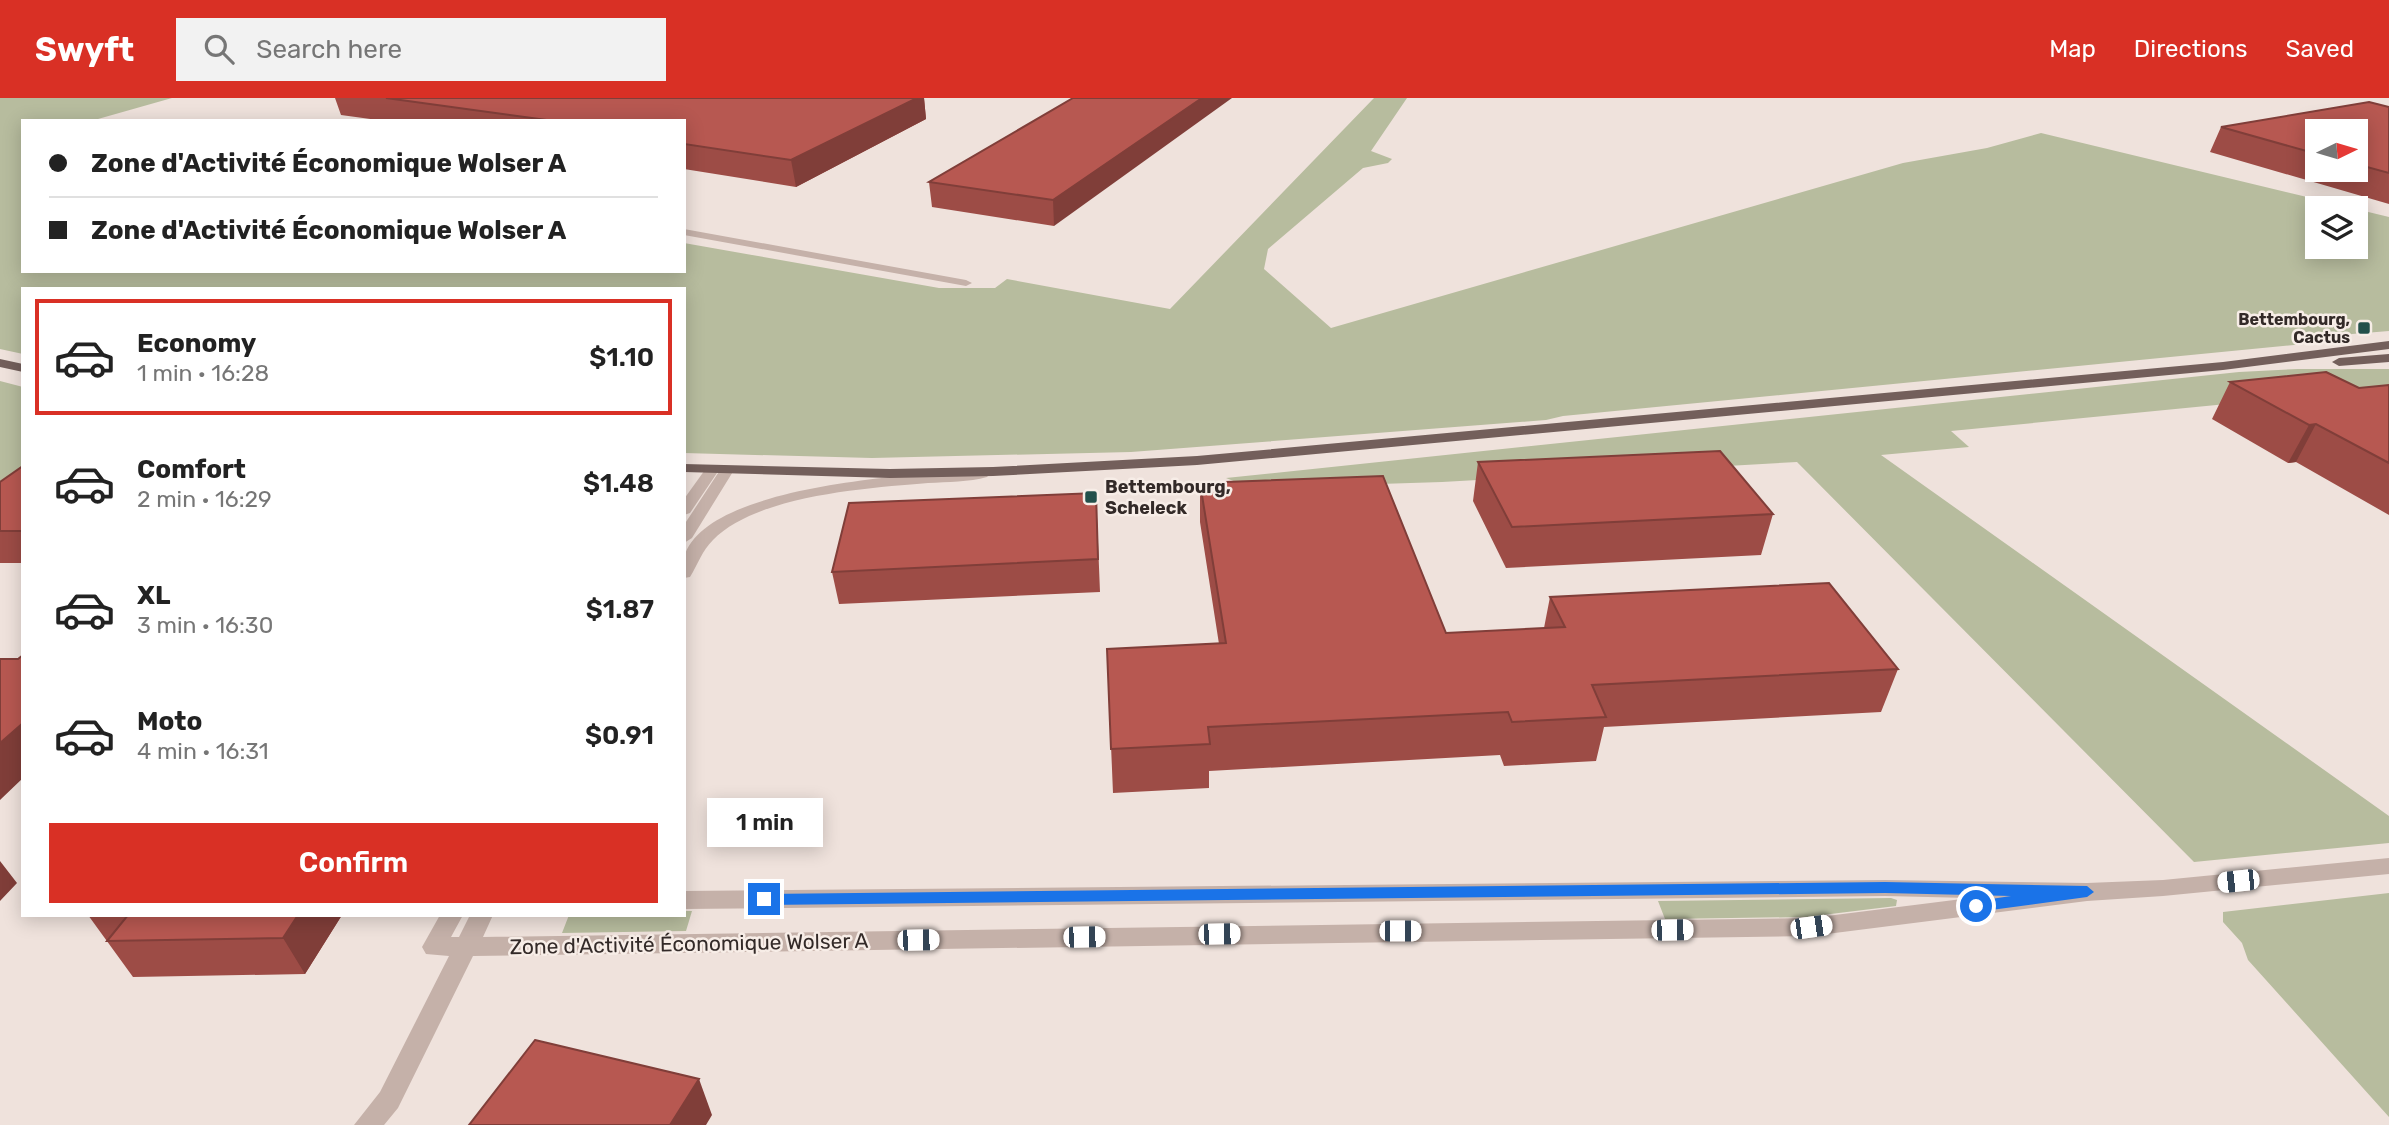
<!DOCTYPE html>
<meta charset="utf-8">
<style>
:root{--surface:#fff;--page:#f2f2f2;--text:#222;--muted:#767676;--line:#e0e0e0;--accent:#d93025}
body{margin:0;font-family:Rubik,sans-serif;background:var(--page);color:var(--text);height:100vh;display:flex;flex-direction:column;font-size:26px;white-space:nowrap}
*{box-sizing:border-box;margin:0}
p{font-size:23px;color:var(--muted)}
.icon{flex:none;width:38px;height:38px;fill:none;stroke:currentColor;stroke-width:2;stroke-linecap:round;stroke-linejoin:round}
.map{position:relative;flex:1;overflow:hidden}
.panel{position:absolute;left:21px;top:189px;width:665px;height:630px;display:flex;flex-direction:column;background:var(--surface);border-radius:0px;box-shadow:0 4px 18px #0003}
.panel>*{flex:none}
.hud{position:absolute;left:21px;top:21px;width:665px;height:154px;border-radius:0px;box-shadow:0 4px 18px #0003;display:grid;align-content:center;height:154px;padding:0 28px;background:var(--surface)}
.needle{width:46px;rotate:85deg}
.controls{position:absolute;left:2305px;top:21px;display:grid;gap:14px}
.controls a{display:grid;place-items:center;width:63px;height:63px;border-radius:0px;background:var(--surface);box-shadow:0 4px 18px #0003;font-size:35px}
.end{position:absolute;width:32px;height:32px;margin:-16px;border:9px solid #1a73e8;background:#fff;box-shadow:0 0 0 4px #fff}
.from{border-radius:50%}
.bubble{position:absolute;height:49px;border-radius:0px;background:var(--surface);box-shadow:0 4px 18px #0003;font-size:23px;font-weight:600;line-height:49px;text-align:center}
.car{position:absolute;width:21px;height:42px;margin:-21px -10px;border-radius:9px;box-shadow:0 0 5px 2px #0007;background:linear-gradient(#fff 24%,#345 0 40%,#fff 0 76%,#345 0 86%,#fff 0)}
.hud b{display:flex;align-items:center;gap:24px;height:66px;font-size:26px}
.hud b+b{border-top:2px solid var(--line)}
.hud i{width:18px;height:18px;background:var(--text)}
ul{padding:12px 0 0;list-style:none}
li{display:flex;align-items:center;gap:21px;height:116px;margin:0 14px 10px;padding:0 14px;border:4px solid transparent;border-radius:0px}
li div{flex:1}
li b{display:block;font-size:26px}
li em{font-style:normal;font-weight:600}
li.on{border-color:var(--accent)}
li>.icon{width:63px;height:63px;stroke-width:1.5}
.primary-button{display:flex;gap:14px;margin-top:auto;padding:14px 28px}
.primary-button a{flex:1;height:80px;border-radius:0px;background:var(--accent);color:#fff;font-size:28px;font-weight:600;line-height:80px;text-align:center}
header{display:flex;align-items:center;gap:42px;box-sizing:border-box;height:98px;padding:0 35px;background:var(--accent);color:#fff}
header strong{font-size:33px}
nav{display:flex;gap:38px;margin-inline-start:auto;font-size:24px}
.search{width:490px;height:63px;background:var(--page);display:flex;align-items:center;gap:18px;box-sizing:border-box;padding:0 24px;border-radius:0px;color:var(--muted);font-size:26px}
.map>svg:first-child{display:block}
</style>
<header>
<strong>Swyft</strong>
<div class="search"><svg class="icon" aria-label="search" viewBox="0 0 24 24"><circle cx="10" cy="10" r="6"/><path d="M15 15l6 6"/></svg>Search here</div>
<nav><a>Map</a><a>Directions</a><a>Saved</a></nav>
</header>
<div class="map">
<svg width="2389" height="1027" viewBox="0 0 2389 1027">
<rect width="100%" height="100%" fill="#efe2dc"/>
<path fill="#b7bc9e" d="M0,0H172L98,21L104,23H23V173H684V145L939,190H995L1007,181L1170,211L1374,0H1407L1371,53L1392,61L1388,65L1363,70L1268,151L1264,171L1331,230L1903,65L1987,50L2041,35L2353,110H2317V149H2356V111L2389,119V233L2352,236L2315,245L1563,318L1546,322L1131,354L872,360L684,355V191H23V256L0,251Z
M2298,271H2389V296L2289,300L1951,333L1969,349L1881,357L2389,718V745L2194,764L1797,364L1442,384L1251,390L1226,380L2239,274Z
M0,283L23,289V401L0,417Z
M2389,795V1019L2248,862L2242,845L2223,824V814Z
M1891,800L1897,802L1896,808L1806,819L1665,821L1658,803Z
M684,813H692L686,833L562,835L569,817H684Z"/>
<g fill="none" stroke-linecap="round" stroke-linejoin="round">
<path fill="#c5b1a9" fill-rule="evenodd" d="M684,131L966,182L972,185L966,188L684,137Z
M712,368L719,372L690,415L684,417V401L707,369Z
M727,368L734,372L692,440L684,445V427L722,369Z
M982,371L987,373L990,376L987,379C969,384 948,384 928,385C868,390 757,397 713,442C702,453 698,466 690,479L684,480C684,474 683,465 684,459C706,385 919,377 982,371Z
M2389,760V776L2163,798L2087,803L1811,838L473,858L398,1010L384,1027H354L380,994L449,858L426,856L422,849L440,817H463L451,839H459L470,817H493L483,839L1811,820L1970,800L1885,798L684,811V793L1885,782L2087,785L2163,782Z"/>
<path fill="#735f5b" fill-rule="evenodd" d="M2389,243V251L2223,272L1197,367L993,378L890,380L684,374V366L890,371L993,369L1197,358L2223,264Z
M2389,256V264L2339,268L2332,264L2339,260Z
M0,261L23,266V274L0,269Z"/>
</g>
<path fill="#9d4c46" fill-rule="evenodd" d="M335,0H924L926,21L796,89L684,71V23H385L341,17Z
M1073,0L1054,128L932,109L929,84Z
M2389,9V106L2210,54L2221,29ZM2317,33H2356V72H2317Z
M2230,284L2359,290L2389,287V417L2296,364L2288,365L2212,321Z
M1478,364L1773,416L1761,457L1506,470L1473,403Z
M23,368V465H0V384Z
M1200,385L1446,535L1544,530L1550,499L1898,571L1881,614L1604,629L1596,663L1504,668L1500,657L1209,673V690L1113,695L1107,551L1219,546L1200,424Z
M1096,395L1100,494L839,506L832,474Z
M88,817H342L305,876L133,879Z"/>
<path fill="#803e39" d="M917,0H924L926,21L796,89L791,62Z
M1202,0H1232L1054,128L1053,102Z
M2316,326L2296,364L2288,365L2309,327Z
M23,625V680L0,702V645Z
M0,763L17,785L0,803Z
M298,817H342L305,876L283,840Z
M699,981L712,1017L706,1027H670Z"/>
<path fill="#b75851" stroke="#803e39" stroke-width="2" d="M386,0H917L791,62L684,46V23H554Z
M1073,0H1202L1053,102L929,84Z
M2369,4L2389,9V75L2356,66V33H2317V56L2221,29Z
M2326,274L2359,290L2389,287V365L2316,326L2309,327L2230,284Z
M1720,353L1773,416L1512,429L1478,364Z
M23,368V433H0V384Z
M1383,378L1446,535L1565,529L1550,499L1829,485L1898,571L1592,587L1606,619L1512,624L1508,614L1208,629L1210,646L1111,651L1107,551L1226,545L1200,385Z
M1096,395L1098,461L832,474L849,405Z
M23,557V625L0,645V561H18Z
M128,817H298L283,840L107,843Z
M535,942L699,981L670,1027H469Z"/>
<path fill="#1a73e8" d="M1885,784L2087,788L2094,794L2087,799L1976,814L1969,808L1971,804L2011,798L1885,795L764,807L757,801L764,796Z"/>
<g fill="#23504b" stroke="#f7ede7" stroke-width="2.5">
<rect x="2357" y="223" width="14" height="14" rx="3.5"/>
<rect x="1084" y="392" width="14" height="14" rx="3.5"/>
</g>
<g text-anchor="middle" stroke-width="5" stroke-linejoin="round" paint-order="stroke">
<g font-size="16" font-weight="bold" fill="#332a28" stroke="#f7ede7" text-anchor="end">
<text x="2350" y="227">Bettembourg,<tspan x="2350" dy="18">Cactus</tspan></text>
</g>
<g font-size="18" font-weight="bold" fill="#332a28" stroke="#f7ede7" text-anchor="start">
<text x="1105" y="395">Bettembourg,<tspan x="1105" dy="21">Scheleck</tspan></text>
</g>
<g font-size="21" fill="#332a28" stroke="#f7ede7">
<text transform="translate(689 846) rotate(-1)" y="7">Zone d'Activité Économique Wolser A</text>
</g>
</g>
</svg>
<div class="controls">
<a><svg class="needle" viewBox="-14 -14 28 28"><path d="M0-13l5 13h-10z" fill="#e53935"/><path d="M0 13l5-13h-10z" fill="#767676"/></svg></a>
<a><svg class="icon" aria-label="layers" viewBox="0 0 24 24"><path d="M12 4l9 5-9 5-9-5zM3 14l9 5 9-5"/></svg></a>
</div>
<i class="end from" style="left:1976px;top:808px"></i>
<i class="end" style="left:764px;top:801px"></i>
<div class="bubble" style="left:707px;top:700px;width:116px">1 min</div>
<i class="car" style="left:2238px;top:783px;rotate:264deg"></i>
<i class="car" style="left:1811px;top:829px;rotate:82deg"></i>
<i class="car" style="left:1672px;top:832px;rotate:89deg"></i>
<i class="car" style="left:1400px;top:833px;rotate:90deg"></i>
<i class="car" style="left:1219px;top:836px;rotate:89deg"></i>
<i class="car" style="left:1084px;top:839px;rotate:89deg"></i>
<i class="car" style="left:918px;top:842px;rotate:89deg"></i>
<div class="hud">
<b><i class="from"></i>Zone d'Activité Économique Wolser A</b>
<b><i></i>Zone d'Activité Économique Wolser A</b>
</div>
<section class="panel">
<ul>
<li class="on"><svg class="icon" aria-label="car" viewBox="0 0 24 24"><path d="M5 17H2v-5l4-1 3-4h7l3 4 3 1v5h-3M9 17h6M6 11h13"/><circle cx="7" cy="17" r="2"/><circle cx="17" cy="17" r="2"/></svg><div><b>Economy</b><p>1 min · 16:28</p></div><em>$1.10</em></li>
<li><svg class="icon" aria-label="car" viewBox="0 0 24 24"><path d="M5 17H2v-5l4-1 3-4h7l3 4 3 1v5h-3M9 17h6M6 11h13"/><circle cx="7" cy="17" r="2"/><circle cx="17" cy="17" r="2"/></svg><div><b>Comfort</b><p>2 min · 16:29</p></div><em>$1.48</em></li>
<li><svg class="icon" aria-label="car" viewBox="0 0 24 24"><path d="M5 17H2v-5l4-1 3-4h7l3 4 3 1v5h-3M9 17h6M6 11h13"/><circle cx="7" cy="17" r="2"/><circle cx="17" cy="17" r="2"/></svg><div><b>XL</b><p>3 min · 16:30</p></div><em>$1.87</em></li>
<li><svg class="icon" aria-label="car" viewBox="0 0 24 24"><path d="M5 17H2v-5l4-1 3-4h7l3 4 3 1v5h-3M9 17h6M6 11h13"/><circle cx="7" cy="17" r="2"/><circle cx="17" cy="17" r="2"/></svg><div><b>Moto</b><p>4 min · 16:31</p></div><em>$0.91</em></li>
</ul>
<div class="primary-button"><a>Confirm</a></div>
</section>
</div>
